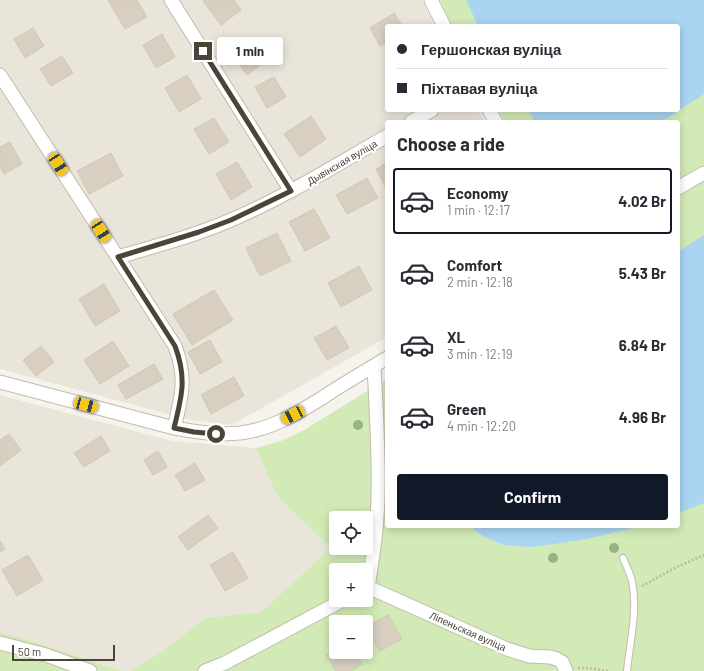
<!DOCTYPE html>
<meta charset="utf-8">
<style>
:root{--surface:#fff;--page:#f7f7f7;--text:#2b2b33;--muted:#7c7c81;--line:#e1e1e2;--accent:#111827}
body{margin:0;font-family:Barlow,sans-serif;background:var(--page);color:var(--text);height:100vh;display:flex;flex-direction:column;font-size:15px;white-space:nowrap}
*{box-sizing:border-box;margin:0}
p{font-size:13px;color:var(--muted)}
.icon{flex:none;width:22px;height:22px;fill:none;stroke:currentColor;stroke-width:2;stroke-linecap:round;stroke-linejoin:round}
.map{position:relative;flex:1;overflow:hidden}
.panel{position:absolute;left:385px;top:120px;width:295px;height:408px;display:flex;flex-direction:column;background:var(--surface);border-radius:4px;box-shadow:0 2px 10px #0003}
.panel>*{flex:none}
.hud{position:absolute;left:385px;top:24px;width:295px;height:88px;border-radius:4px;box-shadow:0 2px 10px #0003;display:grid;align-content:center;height:88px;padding:0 12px;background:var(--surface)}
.tools{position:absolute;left:329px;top:511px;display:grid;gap:8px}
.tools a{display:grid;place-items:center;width:44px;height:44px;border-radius:4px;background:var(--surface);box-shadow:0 2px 10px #0003;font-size:20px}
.scale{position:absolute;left:12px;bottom:10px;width:103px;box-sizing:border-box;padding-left:4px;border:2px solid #4b4439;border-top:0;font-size:11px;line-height:14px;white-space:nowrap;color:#4b4439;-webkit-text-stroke:3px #fff;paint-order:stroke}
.end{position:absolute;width:18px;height:18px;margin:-9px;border:5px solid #4b4439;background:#fff;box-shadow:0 0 0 2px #fff}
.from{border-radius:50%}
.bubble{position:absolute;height:28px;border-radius:4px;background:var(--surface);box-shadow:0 2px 10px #0003;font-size:13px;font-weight:700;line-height:28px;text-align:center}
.car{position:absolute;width:12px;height:24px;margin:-12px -6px;border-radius:5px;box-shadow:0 0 3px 1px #0007;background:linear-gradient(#f5c518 24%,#345 0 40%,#f5c518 0 76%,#345 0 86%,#f5c518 0)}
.hud b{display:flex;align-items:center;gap:14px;height:38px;font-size:15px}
.hud b+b{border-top:1px solid var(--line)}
.hud i{width:10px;height:10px;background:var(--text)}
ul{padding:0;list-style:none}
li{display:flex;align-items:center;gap:12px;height:66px;margin:0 8px 6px;padding:0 4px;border:2px solid transparent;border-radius:4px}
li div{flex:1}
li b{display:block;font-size:15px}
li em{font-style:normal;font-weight:700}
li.on{border-color:var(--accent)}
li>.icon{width:36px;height:36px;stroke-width:1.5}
h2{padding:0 12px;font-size:18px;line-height:48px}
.action{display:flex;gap:8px;margin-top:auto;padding:8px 12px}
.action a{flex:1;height:46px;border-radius:4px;background:var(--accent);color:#fff;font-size:16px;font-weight:700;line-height:46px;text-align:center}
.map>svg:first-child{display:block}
</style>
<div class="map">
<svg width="704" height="671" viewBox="0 0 704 671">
<rect width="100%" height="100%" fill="#f6f3ec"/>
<path fill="#eae5da" d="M0,0H422L435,26H387V110H478L485,122H387V337L232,425L190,420L0,369Z
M0,395L172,441L256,448L277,496L331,548L261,612L205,618L163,651L130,671H122L26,639L0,633Z"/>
<path fill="#d2eab5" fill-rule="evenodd" d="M440,0H704V671H130L163,651L205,618L261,612L331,548L277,496L256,448L281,441L304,430L387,379V526H678V122H506L498,110H678V26H452ZM336,518H366V548H336ZM336,570H366V600H336ZM336,622H366V652H336Z
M0,633L26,639L122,671H0Z"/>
<path fill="#a9d4f2" d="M466,0H704V94L661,122H535L528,110H678V26H478Z
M704,235V503L678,513V252Z
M470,526H642L582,540L531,547L504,545L484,537Z"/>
<path fill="#d8cfc1" stroke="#d3c7b4" d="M108,0H137L147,17L125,29Z
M205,0H234L241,10L221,25L203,1Z
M394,13L402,26H387V42L380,46L370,28Z
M33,28L44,46L25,58L14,39Z
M162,34L175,57L156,68L143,45Z
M250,45L263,63L247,75L234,57Z
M62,56L73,73L51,86L40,69Z
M187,75L201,99L179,112L165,88Z
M274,77L286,97L267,108L255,87Z
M311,116L326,139L300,157L284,134Z
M214,118L229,142L209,154L194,129Z
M10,142L22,164L4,174L0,167V147Z
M111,153L123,176L89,194L77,171Z
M237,162L252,187L231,200L216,174Z
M387,163V190L376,169Z
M367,178L378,198L347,214L336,195Z
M314,209L330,238L305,251L289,222Z
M277,233L291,261L260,276L246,248Z
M359,266L372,290L341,307L328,283Z
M104,284L120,311L95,326L79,299Z
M214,290L233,320L192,345L173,314Z
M336,326L349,348L327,360L314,338Z
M210,340L222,362L200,374L188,352Z
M113,341L129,366L100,384L84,360Z
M41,346L54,362L36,376L23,360Z
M154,364L163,379L126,399L118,385Z
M234,377L244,396L211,414L201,395Z
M9,434L21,450L0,466V440Z
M101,436L110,451L84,467L74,453Z
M158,451L167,467L153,475L144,460Z
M195,463L205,480L185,491L175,475Z
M208,515L218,528L188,550L178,537Z
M0,541L5,549L0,552Z
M233,552L248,578L225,591L210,565Z
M28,555L43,580L17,596L2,570Z
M388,615L402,639L380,651L366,627Z
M336,648V652H353L362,664L351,671H336L326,655Z"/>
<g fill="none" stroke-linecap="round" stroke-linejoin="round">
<g stroke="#c2bbae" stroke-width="8">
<path id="lane" d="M623,558C626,565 630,573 632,581C638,611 630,641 627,671"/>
</g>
<g stroke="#c2bbae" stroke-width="15">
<path id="street" d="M171,0L291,191
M431,0L444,26
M0,75L175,346C187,378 182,396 174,428
M489,110L496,122
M411,122L432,110
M678,188L704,173
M118,257C156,246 194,236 231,220C285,197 336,165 387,136
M0,382L174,428C202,433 229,437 256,430C280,424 301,411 322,398C343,384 365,371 387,358
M368,587L507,649L529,656L550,657L557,659L562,662L566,671
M366,588L368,587C373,555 378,524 378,492C379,450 376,408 374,366
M0,643L46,655L90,671
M205,671L225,663L343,600"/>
</g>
<path stroke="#c4b79f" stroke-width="2.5" stroke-dasharray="2 2" stroke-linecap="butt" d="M642,586L675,568L704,555
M578,668H589L608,671"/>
<use href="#lane" stroke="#fff" stroke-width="6"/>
<use href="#street" stroke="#fff" stroke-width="13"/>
</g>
<g fill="#97b381">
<circle cx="358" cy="425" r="5"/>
<circle cx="614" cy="548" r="5"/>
<circle cx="553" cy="558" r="5"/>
</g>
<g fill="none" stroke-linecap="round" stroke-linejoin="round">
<path stroke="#4b4439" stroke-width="5" d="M203,51L291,191L231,220L199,232L118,257L175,346C187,378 182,396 174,428L194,432L216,434"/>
</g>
<g text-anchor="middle" stroke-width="4" stroke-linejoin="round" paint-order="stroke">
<g font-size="10" fill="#4b4439" stroke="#fff">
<text transform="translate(342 162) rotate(-30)" y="4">Дывінская вуліца</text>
<text transform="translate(468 631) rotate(24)" y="4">Ліпеньская вуліца</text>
</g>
</g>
</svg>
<div class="tools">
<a><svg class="icon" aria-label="locate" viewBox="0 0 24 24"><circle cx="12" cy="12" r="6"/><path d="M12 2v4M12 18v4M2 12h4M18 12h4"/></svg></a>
<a>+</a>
<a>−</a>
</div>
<div class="scale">50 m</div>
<i class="end from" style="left:216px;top:434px"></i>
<i class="end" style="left:203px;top:51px"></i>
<div class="bubble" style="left:217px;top:37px;width:66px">1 min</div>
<i class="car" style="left:58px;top:164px;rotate:147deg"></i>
<i class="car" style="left:101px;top:231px;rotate:147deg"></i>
<i class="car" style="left:86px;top:405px;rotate:105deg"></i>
<i class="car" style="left:293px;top:415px;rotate:244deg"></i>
<div class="hud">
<b><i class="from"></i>Гершонская вуліца</b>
<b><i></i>Піхтавая вуліца</b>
</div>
<section class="panel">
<h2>Choose a ride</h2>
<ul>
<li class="on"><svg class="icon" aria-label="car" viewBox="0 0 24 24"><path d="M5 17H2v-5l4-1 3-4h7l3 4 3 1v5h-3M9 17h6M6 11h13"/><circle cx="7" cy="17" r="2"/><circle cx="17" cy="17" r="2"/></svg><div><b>Economy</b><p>1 min · 12:17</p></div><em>4.02 Br</em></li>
<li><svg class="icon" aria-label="car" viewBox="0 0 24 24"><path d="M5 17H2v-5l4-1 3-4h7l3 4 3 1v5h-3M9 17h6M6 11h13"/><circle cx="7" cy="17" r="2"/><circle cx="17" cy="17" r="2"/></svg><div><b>Comfort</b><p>2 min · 12:18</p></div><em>5.43 Br</em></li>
<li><svg class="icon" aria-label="car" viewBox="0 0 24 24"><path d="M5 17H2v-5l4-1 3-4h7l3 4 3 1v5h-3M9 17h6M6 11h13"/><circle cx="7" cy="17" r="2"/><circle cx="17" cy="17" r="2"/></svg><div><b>XL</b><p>3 min · 12:19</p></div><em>6.84 Br</em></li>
<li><svg class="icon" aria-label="car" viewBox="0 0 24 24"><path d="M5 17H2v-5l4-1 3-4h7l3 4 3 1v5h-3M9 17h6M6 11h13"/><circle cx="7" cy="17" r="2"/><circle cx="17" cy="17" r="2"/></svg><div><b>Green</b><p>4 min · 12:20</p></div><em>4.96 Br</em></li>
</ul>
<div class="action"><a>Confirm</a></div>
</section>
</div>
